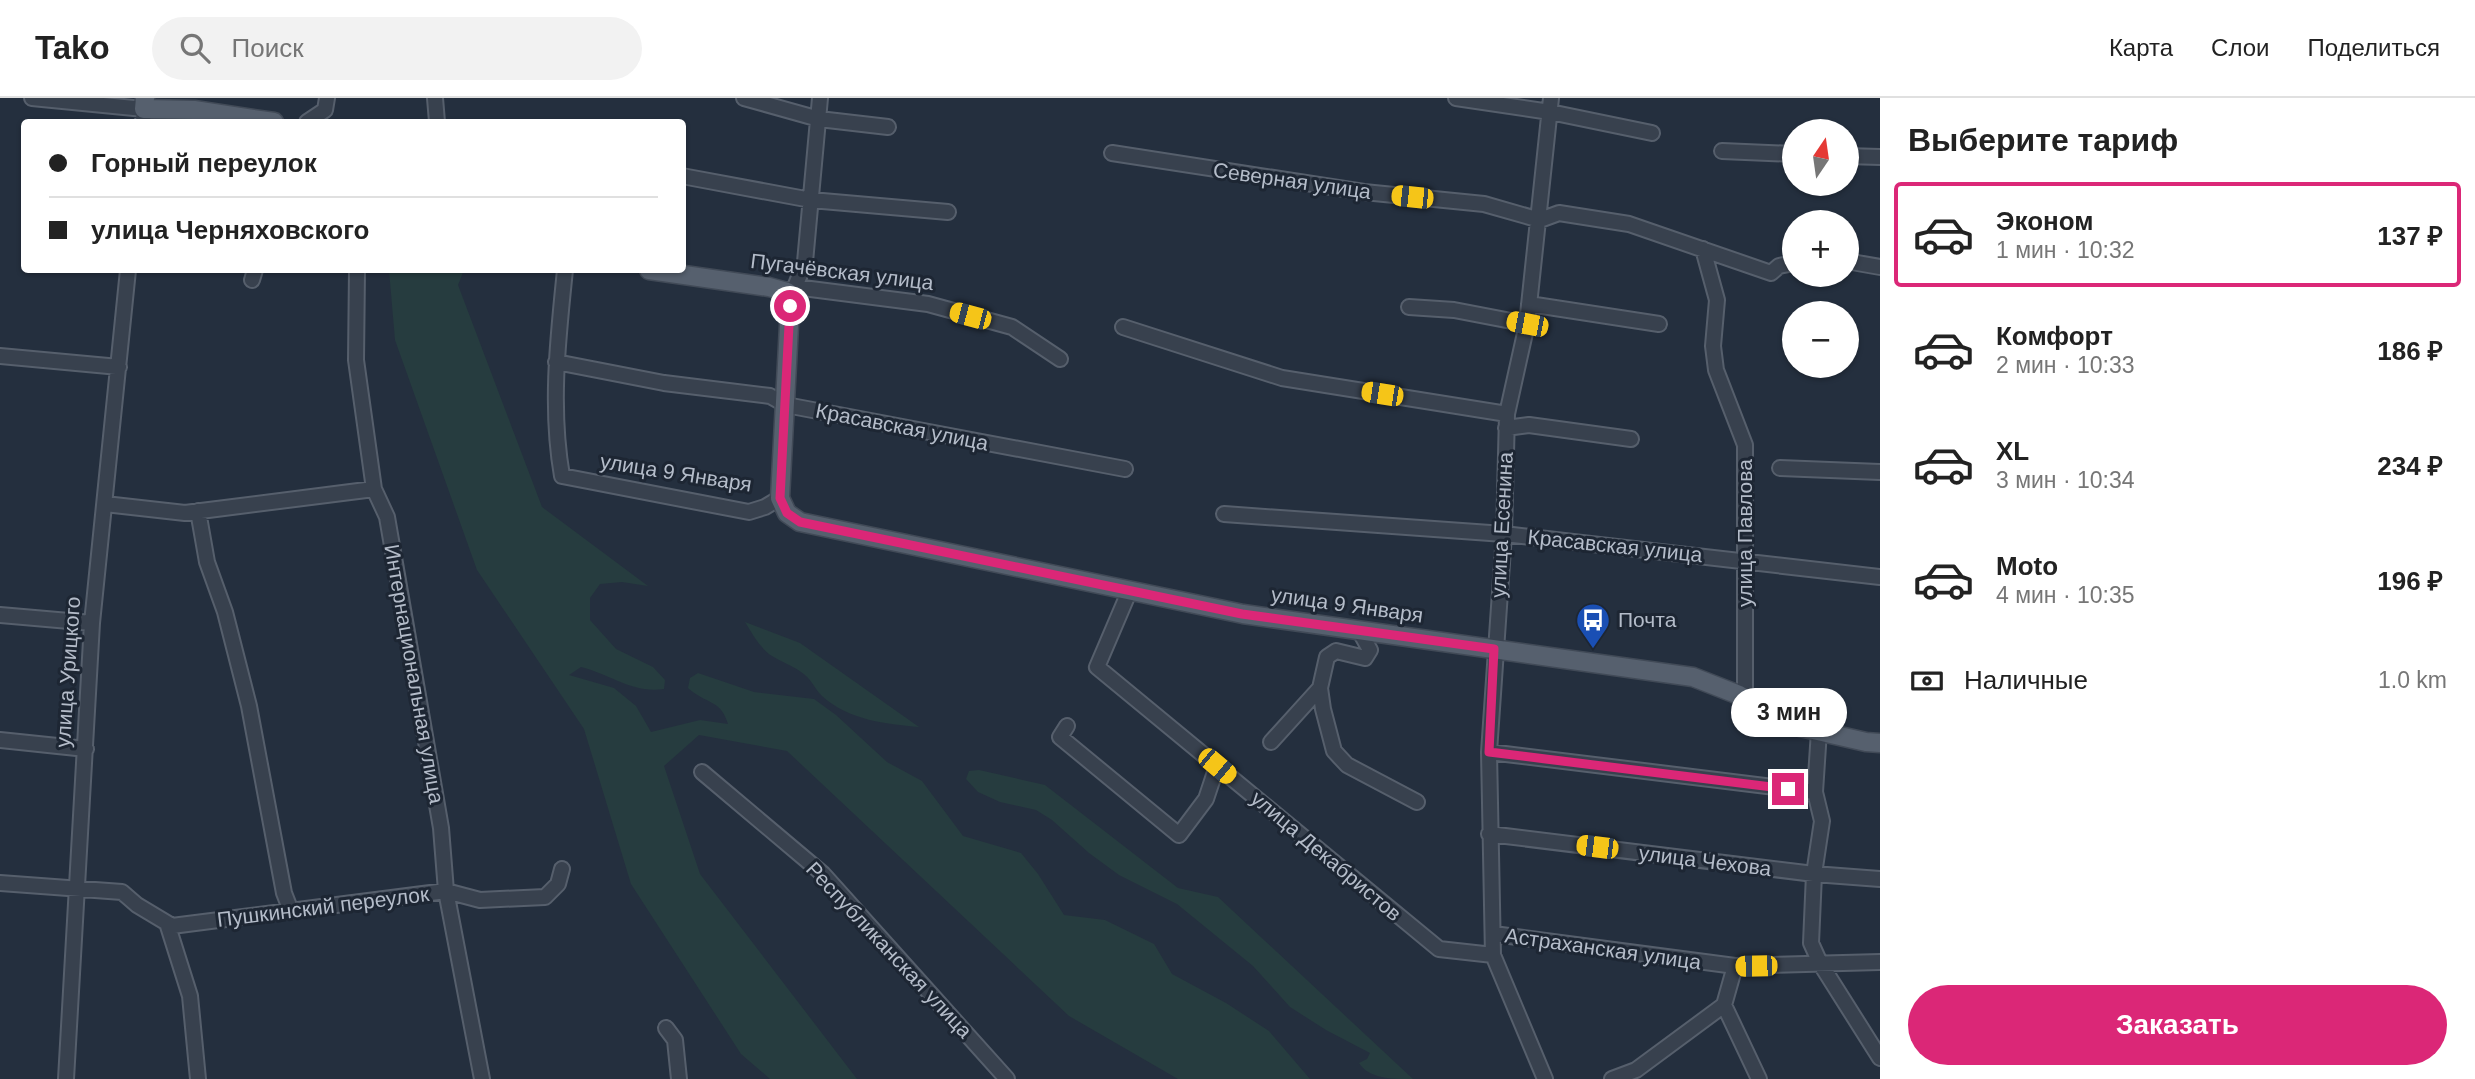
<!DOCTYPE html>
<html lang="ru">
<meta charset="utf-8">
<style>
:root{--surface:#fff;--page:#f2f2f2;--text:#222;--muted:#767676;--line:#e0e0e0;--accent:#db2777}
body{margin:0;font-family:Arial,sans-serif;background:var(--page);color:var(--text);height:100vh;display:flex;flex-direction:column;font-size:26px;white-space:nowrap}
*{box-sizing:border-box;margin:0}
p{font-size:23px;color:var(--muted)}
.icon{flex:none;width:38px;height:38px;fill:none;stroke:currentColor;stroke-width:2;stroke-linecap:round;stroke-linejoin:round}
.map{position:relative;flex:1;overflow:hidden}
.side{display:flex;flex-direction:column;background:var(--surface);width:595px}
.side>*{flex:none}
.banner{position:absolute;left:21px;top:21px;width:665px;height:154px;border-radius:7px;box-shadow:0 2px 5px #0004;display:grid;align-content:center;height:154px;padding:0 28px;background:var(--surface)}
.needle{width:46px;rotate:13deg}
.tools{position:absolute;left:1782px;top:21px;display:grid;gap:14px}
.tools a{display:grid;place-items:center;width:77px;height:77px;border-radius:50%;background:var(--surface);box-shadow:0 2px 5px #0004;font-size:35px}
.end{position:absolute;width:32px;height:32px;margin:-16px;border:9px solid #db2777;background:#fff;box-shadow:0 0 0 4px #fff}
.from{border-radius:50%}
.bubble{position:absolute;height:49px;border-radius:24px;background:var(--surface);box-shadow:0 2px 5px #0004;font-size:23px;font-weight:600;line-height:49px;text-align:center}
.car{position:absolute;width:21px;height:42px;margin:-21px -10px;border-radius:9px;box-shadow:0 0 5px 2px #0007;background:linear-gradient(#f5c518 24%,#345 0 40%,#f5c518 0 76%,#345 0 86%,#f5c518 0)}
.banner b{display:flex;align-items:center;gap:24px;height:66px;font-size:26px}
.banner b+b{border-top:2px solid var(--line)}
.banner i{width:18px;height:18px;background:var(--text)}
ul{padding:0;list-style:none}
li{display:flex;align-items:center;gap:21px;height:105px;margin:0 14px 10px;padding:0 14px;border:4px solid transparent;border-radius:7px}
li div{flex:1}
li b{display:block;font-size:26px}
li em{font-style:normal;font-weight:600}
li.current{border-color:var(--accent)}
li>.icon{width:63px;height:63px;stroke-width:1.5}
h2{padding:0 28px;font-size:32px;line-height:84px}
.pay{display:flex;align-items:center;gap:18px;height:77px;padding:0 28px;font-size:26px}
.pay p{margin-inline-start:auto}
.cta{display:flex;gap:14px;margin-top:auto;padding:14px 28px}
.cta a{flex:1;height:80px;border-radius:42px;background:var(--accent);color:#fff;font-size:28px;font-weight:600;line-height:80px;text-align:center}
header{display:flex;align-items:center;gap:42px;box-sizing:border-box;height:98px;padding:0 35px;background:var(--surface);border-bottom:2px solid var(--line)}
header strong{font-size:33px}
nav{display:flex;gap:38px;margin-inline-start:auto;font-size:24px}
.search{width:490px;height:63px;background:var(--page);display:flex;align-items:center;gap:18px;box-sizing:border-box;padding:0 24px;border-radius:38px;color:var(--muted);font-size:26px}
main{display:flex;flex:1;min-height:0}
.map>svg:first-child{display:block}
</style>
<header>
<strong>Tako</strong>
<div class="search"><svg class="icon" aria-label="search" viewBox="0 0 24 24"><circle cx="10" cy="10" r="6"/><path d="M15 15l6 6"/></svg>Поиск</div>
<nav><a>Карта</a><a>Слои</a><a>Поделиться</a></nav>
</header>
<main>
<div class="map">
<svg width="1880" height="981" viewBox="0 0 1880 981">
<rect width="100%" height="100%" fill="#242f3e"/>
<path fill="#263c3f" d="M389,172H464L458,187L542,409L648,488L622,484L600,486L590,500V522L616,551L653,569L665,582L664,591C633,596 610,576 581,569L569,577L614,590L636,608L651,634L700,622L728,626C721,601 705,606 688,590L690,580L698,575L754,594L814,601L836,617L887,664L922,683L963,738L1021,755L1038,776L1064,817L1105,822L1154,846L1172,876L1226,905L1269,933L1310,981H1178L1069,918L787,653L699,637L664,668L700,776L857,981H770L741,956L631,786L584,631L477,472L395,242Z
M745,524L800,545L919,629C886,626 848,622 822,598C814,590 811,580 801,574C792,567 781,564 772,558C760,550 753,537 745,524Z
M979,672L1045,687L1178,790L1218,799L1413,981C1392,981 1369,981 1359,965L1367,961L1370,955L1326,932L1290,909L1253,868L1177,806L1119,777L1089,755L1052,722L1036,712L1000,704L978,694L966,681L969,673Z"/>
<g fill="none" stroke-linecap="round" stroke-linejoin="round">
<g stroke="#565f6c" stroke-width="18">
<path id="minor" d="M32,0L144,11L143,24
M435,0L437,24
M744,0L819,21L888,29
M1456,0L1550,14L1652,35
M307,24L325,12L327,0
M1722,53L1794,56
M1112,55L1364,94L1484,106L1540,122L1559,115L1629,126L1771,175L1779,168L1794,165
M1846,58L1880,59
M682,78L811,102L948,114
M1703,151L1717,202L1713,248L1716,272L1745,347V600
M1846,163L1880,169
M357,172L356,262L374,391L387,419L441,730L446,793L482,981
M565,172C558,240 550,310 562,378L749,414L765,409L780,400
M252,182L255,172
M795,189L805,164L820,0
M787,194L795,189L928,206L1012,229L1060,261
M1529,206L1659,226
M1409,209L1454,212L1527,226
M1123,229L1282,280L1507,316
M0,258L119,269
M556,264L664,285L770,298L786,307L1125,371
M1506,330L1529,327L1631,341
M1780,370L1880,374
M105,406L185,415L374,391
M198,413L207,464L225,514L249,608L284,795L291,813
M1224,416L1504,436L1880,479
M1129,494L1097,569L1439,851L1493,857
M0,517L92,525
M1359,532L1370,552L1365,560L1336,553L1327,559L1320,590L1323,611L1334,653L1347,667L1417,704
M1067,628L1060,639L1179,737L1206,701L1217,668
M1819,633L1815,694L1822,723L1814,776L1811,845L1820,865L1880,960
M0,642L86,651
M1271,644L1320,590
M1489,654L1815,694
M702,674L823,776L1007,981
M1489,736L1814,776L1880,781
M0,785L122,794L137,807L172,828L446,793L480,802L545,799L558,786L562,771
M167,825L190,898L198,981
M1494,836L1735,868L1880,864
M1724,907L1759,981
M1724,907L1735,868
M666,930L675,942L679,981
M66,981L92,525L128,172
M1545,981L1493,857L1489,654L1504,436L1507,316L1527,226L1551,0
M1612,981L1636,972L1724,907"/>
</g>
<g stroke="#414a57" stroke-width="21">
<path id="major" d="M145,0L144,11L194,12L274,24
M649,172L769,189L787,194L790,208L780,400L787,415L800,424L1243,516L1693,579L1739,597L1787,626L1866,644L1880,645"/>
</g>
<use href="#minor" stroke="#38414e" stroke-width="14"/>
<use href="#major" stroke="#56606e" stroke-width="18"/>
</g>
<g fill="none" stroke-linecap="round" stroke-linejoin="round">
<path stroke="#db2777" stroke-width="9" d="M790,208L780,400L787,415L800,424L1242,516L1494,551L1489,654L1788,691"/>
</g>
<defs>
<g id="bus-pin" transform="scale(1.75)"><path d="M0 17L-7.5 6A9.5 9.5 0 1 1 7.5 6Z" fill="#1a4fb4" stroke="#1d2633"/><path d="M-5-6H5V4H4V6H2V4H-2V6H-4V4H-5ZM-3.5-4V0h7V-4ZM-3.5 1.2v1.5H-2V1.2ZM2 1.2v1.5H3.5V1.2Z" fill="#fff"/></g>
</defs>
<g fill-rule="evenodd">
<use href="#bus-pin" x="1593" y="522"/>
</g>
<g text-anchor="middle" stroke-width="6" stroke-linejoin="round" paint-order="stroke">
<g font-size="21" fill="#b4bcc9" stroke="#1d2633">
<text transform="translate(1292 83) rotate(8)" y="7">Северная улица</text>
<text transform="translate(842 174) rotate(7)" y="7">Пугачёвская улица</text>
<text transform="translate(902 329) rotate(11)" y="7">Красавская улица</text>
<text transform="translate(676 375) rotate(9)" y="7">улица 9 Января</text>
<text transform="translate(1502 427) rotate(-87)" y="7">улица Есенина</text>
<text transform="translate(1745 435) rotate(-90)" y="7">улица Павлова</text>
<text transform="translate(1615 448) rotate(6)" y="7">Красавская улица</text>
<text transform="translate(1347 507) rotate(8)" y="7">улица 9 Января</text>
<text transform="translate(68 574) rotate(-86)" y="7">улица Урицкого</text>
<text transform="translate(414 576) rotate(80)" y="7">Интернациональная улица</text>
<text transform="translate(1326 758) rotate(40)" y="7">улица Декабристов</text>
<text transform="translate(1705 763) rotate(7)" y="7">улица Чехова</text>
<text transform="translate(323 809) rotate(-7)" y="7">Пушкинский переулок</text>
<text transform="translate(1603 851) rotate(8)" y="7">Астраханская улица</text>
<text transform="translate(889 852) rotate(47)" y="7">Республиканская улица</text>
</g>
<g font-size="21" fill="#b4bcc9" stroke="#1d2633" text-anchor="start">
<text x="1618" y="529">Почта</text>
</g>
</g>
</svg>
<div class="tools">
<a><svg class="needle" viewBox="-14 -14 28 28"><path d="M0-13l5 13h-10z" fill="#e53935"/><path d="M0 13l5-13h-10z" fill="#767676"/></svg></a>
<a>+</a>
<a>−</a>
</div>
<i class="end from" style="left:790px;top:208px"></i>
<i class="end" style="left:1788px;top:691px"></i>
<div class="bubble" style="left:1731px;top:590px;width:116px">3 мин</div>
<i class="car" style="left:1412px;top:99px;rotate:276deg"></i>
<i class="car" style="left:970px;top:218px;rotate:285deg"></i>
<i class="car" style="left:1527px;top:226px;rotate:281deg"></i>
<i class="car" style="left:1382px;top:296px;rotate:279deg"></i>
<i class="car" style="left:1217px;top:668px;rotate:130deg"></i>
<i class="car" style="left:1597px;top:749px;rotate:277deg"></i>
<i class="car" style="left:1756px;top:868px;rotate:269deg"></i>
<div class="banner">
<b><i class="from"></i>Горный переулок</b>
<b><i></i>улица Черняховского</b>
</div>
</div>
<section class="side">
<h2>Выберите тариф</h2>
<ul>
<li class="current"><svg class="icon" aria-label="car" viewBox="0 0 24 24"><path d="M5 17H2v-5l4-1 3-4h7l3 4 3 1v5h-3M9 17h6M6 11h13"/><circle cx="7" cy="17" r="2"/><circle cx="17" cy="17" r="2"/></svg><div><b>Эконом</b><p>1 мин · 10:32</p></div><em>137 ₽</em></li>
<li><svg class="icon" aria-label="car" viewBox="0 0 24 24"><path d="M5 17H2v-5l4-1 3-4h7l3 4 3 1v5h-3M9 17h6M6 11h13"/><circle cx="7" cy="17" r="2"/><circle cx="17" cy="17" r="2"/></svg><div><b>Комфорт</b><p>2 мин · 10:33</p></div><em>186 ₽</em></li>
<li><svg class="icon" aria-label="car" viewBox="0 0 24 24"><path d="M5 17H2v-5l4-1 3-4h7l3 4 3 1v5h-3M9 17h6M6 11h13"/><circle cx="7" cy="17" r="2"/><circle cx="17" cy="17" r="2"/></svg><div><b>XL</b><p>3 мин · 10:34</p></div><em>234 ₽</em></li>
<li><svg class="icon" aria-label="car" viewBox="0 0 24 24"><path d="M5 17H2v-5l4-1 3-4h7l3 4 3 1v5h-3M9 17h6M6 11h13"/><circle cx="7" cy="17" r="2"/><circle cx="17" cy="17" r="2"/></svg><div><b>Moto</b><p>4 мин · 10:35</p></div><em>196 ₽</em></li>
</ul>
<div class="pay"><svg class="icon" aria-label="cash" viewBox="0 0 24 24"><path d="M3 7h18v10H3z"/><circle cx="12" cy="12" r="2"/></svg>Наличные<p>1.0 km</p></div>
<div class="cta"><a>Заказать</a></div>
</section>
</main>
